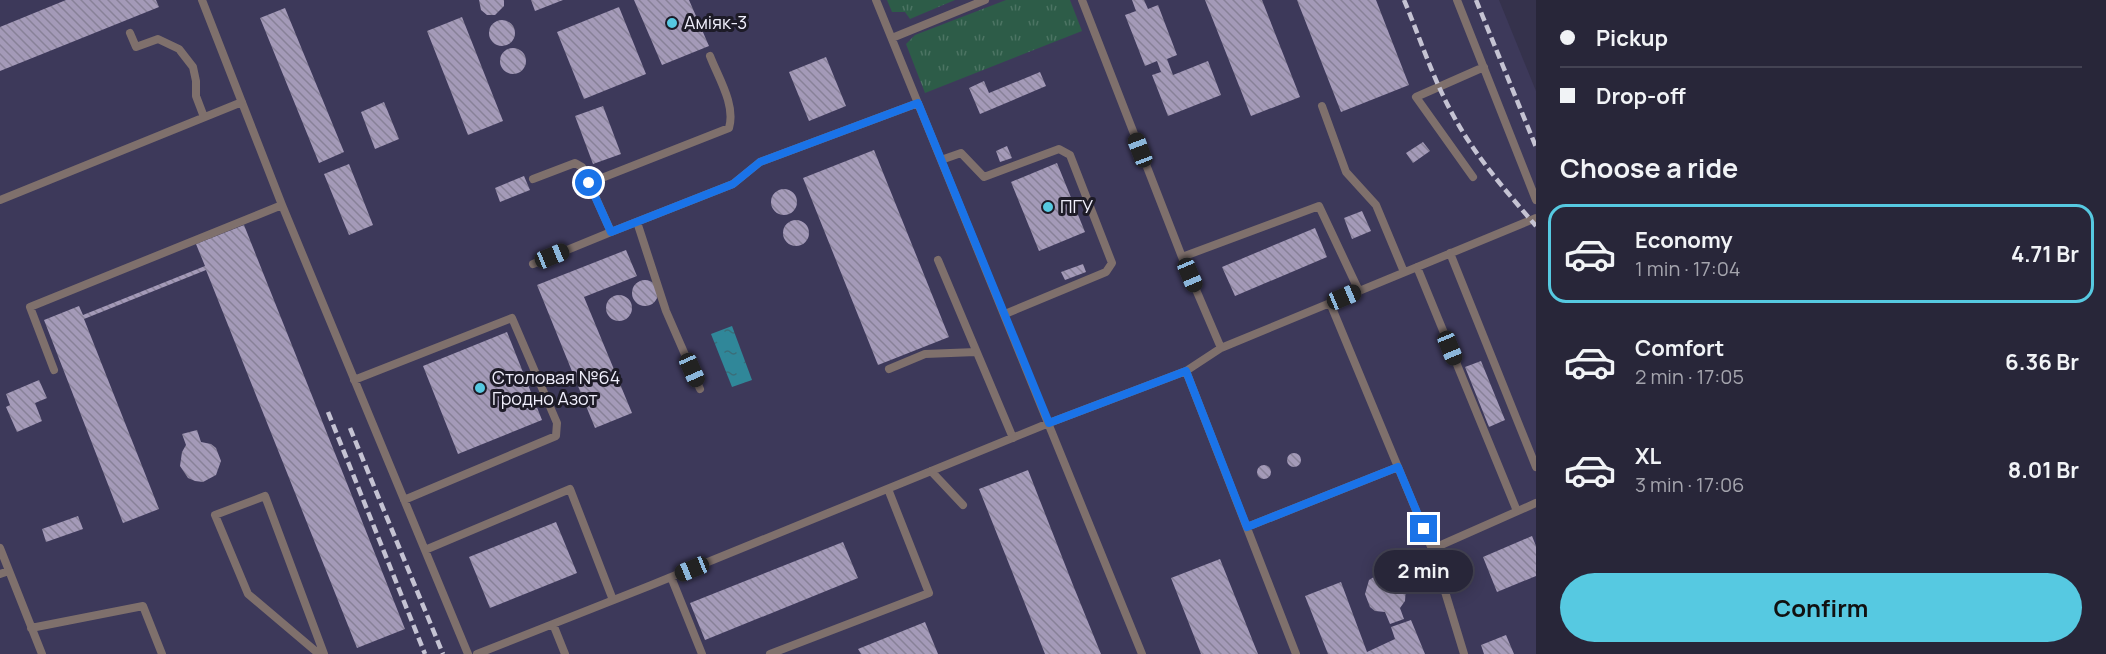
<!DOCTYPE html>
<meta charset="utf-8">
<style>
:root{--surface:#282639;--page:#343244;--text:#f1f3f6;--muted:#a5a5ae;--line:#444353;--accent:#56c9e1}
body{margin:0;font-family:Manrope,sans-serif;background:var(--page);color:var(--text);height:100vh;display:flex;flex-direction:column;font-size:22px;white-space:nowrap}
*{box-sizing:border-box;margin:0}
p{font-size:20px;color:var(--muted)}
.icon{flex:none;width:33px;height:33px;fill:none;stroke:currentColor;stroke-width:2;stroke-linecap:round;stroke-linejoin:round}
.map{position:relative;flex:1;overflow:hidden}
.panel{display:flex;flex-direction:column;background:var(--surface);width:570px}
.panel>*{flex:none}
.banner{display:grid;align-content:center;height:132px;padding:0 24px;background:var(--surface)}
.end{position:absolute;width:27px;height:27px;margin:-14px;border:8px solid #1a73e8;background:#fff;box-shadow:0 0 0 3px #fff}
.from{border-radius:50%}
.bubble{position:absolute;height:42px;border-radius:21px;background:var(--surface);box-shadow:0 3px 15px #0003,0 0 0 2px var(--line);font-size:20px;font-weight:700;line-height:42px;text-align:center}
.car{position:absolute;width:18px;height:36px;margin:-18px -9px;border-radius:8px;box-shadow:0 0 4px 2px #0007;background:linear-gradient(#222 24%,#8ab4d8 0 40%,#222 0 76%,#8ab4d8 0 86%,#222 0)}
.banner b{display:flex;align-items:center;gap:21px;height:57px;font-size:22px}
.banner b+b{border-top:2px solid var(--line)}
.banner i{width:15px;height:15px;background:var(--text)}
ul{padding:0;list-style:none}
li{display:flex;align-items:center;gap:18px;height:99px;margin:0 12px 9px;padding:0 12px;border:3px solid transparent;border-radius:18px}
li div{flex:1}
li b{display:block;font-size:22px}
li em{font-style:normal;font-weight:700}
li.active{border-color:var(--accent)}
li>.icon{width:54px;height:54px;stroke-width:1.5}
h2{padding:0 24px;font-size:27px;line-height:72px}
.button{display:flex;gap:12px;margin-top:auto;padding:12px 24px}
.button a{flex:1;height:69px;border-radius:36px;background:var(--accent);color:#111;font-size:24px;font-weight:700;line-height:69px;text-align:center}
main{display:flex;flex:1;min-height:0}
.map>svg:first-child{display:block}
</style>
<main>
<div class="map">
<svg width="1536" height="654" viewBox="0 0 1536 654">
<defs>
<pattern id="grass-tufts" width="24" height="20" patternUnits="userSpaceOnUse" patternTransform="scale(1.5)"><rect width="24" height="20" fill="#2d5c48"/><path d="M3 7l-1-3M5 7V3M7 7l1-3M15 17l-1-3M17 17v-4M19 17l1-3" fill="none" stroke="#4c7463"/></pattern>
<pattern id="water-ripples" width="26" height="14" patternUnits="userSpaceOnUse" patternTransform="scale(1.5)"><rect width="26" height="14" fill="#308799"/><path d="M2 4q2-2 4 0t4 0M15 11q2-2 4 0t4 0" fill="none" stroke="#3a6e7a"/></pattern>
<pattern id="building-back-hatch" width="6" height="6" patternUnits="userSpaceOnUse" patternTransform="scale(1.5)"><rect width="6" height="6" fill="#a49ab8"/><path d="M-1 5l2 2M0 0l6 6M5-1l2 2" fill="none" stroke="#888198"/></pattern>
</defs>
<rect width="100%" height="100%" fill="#35324c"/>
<path fill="#3d395a" d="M0,0H1499L1536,91V654H0Z"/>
<path fill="url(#grass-tufts)" d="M887,0H955L910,19L905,12H892Z
M1006,0H1070L1082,31L925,93L906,44L915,35Z"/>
<path fill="url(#water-ripples)" d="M732,326L752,380L732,387L711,334Z"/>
<path fill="url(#building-back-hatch)" d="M66,0H156L159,7L0,71V27Z
M479,0H504V6L495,15H487L481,10Z
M531,0H563L535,11Z
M634,0H689L709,46L662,65Z
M1132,0H1144L1148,9L1158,5L1177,55L1167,59L1173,75L1208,61L1221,95L1168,116L1152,75L1161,72L1157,61L1145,66L1125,15L1136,11Z
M1205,0H1262L1300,97L1251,116Z
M1297,0H1376L1409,85L1341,112Z
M619,7L646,74L584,99L557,32Z
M285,8L344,152L319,163L260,18Z
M462,17L503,121L468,135L427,31Z
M489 33a13 13 0 1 1 26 0a13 13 0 1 1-26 0Z
M500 61a13 13 0 1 1 26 0a13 13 0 1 1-26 0Z
M826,57L846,106L809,121L789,72Z
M1040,72L1046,86L980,114L969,88L984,81L989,93Z
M384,102L399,139L375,149L361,112Z
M603,106L621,154L593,164L575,116Z
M1423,142L1430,151L1413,163L1406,153Z
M1007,146L1012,158L1000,162L996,151Z
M874,150L949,337L878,365L803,178Z
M1057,163L1085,232L1039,251L1011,182Z
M349,164L373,225L349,235L324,174Z
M524,176L530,190L500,202L495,188Z
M771 202a13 13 0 1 1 26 0a13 13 0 1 1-26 0Z
M1362,211L1371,231L1352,239L1344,218Z
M783 233a13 13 0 1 1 26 0a13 13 0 1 1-26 0Z
M244,225L405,629L357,648L206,270L84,319L159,509L123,523L44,320L79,306L83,315L205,266L196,244Z
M1315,228L1327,257L1235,296L1222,267Z
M626,250L637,276L584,297L632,413L595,428L537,285Z
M1083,264L1086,272L1065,280L1061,272Z
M632 293a13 13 0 1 1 26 0a13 13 0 1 1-26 0Z
M606 308a13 13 0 1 1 26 0a13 13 0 1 1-26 0Z
M507,332L542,420L458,454L423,366Z
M1481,361L1505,420L1489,427L1465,367Z
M39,380L47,398L35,403L42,421L17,432L6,407L10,405L6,394Z
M197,430L201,442L211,444L216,448L221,461L216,475L203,482L195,481L188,478L180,466L182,452L186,445L182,434Z
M1287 460a7 7 0 1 1 14 0a7 7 0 1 1-14 0Z
M1257 472a7 7 0 1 1 14 0a7 7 0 1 1-14 0Z
M1028,470L1073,585L1101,654H1045L979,489Z
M78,516L83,529L46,542L42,529Z
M556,522L577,573L490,608L469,557Z
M1532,536L1536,546V576L1497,592L1483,557Z
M843,542L858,578L705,640L690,603Z
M1220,559L1258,654H1201L1171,578Z
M1382,572L1397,576L1406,587L1405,601L1400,608L1404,619L1390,624L1385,612L1375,611L1370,607L1365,594L1369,580Z
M1341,582L1367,652L1395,639L1391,627L1411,620L1425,654H1328L1305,596Z
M925,622L938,654H861L858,649Z
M1506,635L1514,654H1484L1481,645Z"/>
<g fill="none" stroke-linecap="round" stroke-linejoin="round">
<path stroke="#7f706c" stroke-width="8" d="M202,0L282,205L468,654
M876,0L1142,654
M1082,0L1182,257L1221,348
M1457,0L1536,200
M130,33L136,47L158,39L179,49L193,67L196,81V96L204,117
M892,38L985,0
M1322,106L1346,172L1376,205L1404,272
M941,160L961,153L984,177L1059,149L1070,155L1112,263L1106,272L1005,314
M1473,177L1416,97L1484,67
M533,179L575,163L582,167L611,232L733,184L760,162L918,103
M589,183L729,128C736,105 718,77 710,56
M0,200L242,102
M637,222L666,311L700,389
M1450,253L1536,467
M1182,257L1319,206L1359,291
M938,260L1013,438
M533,264L611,232
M1417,267L1517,511
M1330,303L1432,549L1464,654
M889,369L925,354L976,352
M54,370L30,307L282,205
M1186,371L1296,654
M354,380L512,318L557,423L556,436L404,500
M931,471L963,505
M1247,527L1398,467
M0,548L42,654
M1432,549L1536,503
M425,550L570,489L613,600
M0,574L9,571
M671,577L702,654
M553,624L565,654
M31,628L143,606L162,654
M319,654L248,594L215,515L265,496L324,654
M477,654L649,586L1049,423L1186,371L1221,348L1536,218
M770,654L929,593L888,489"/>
<path stroke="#c5c3d3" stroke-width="4.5" stroke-dasharray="9 4.5" stroke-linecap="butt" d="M1404,0C1420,38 1433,79 1453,115C1475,156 1506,191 1536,226
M1476,0L1536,147
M328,412L425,654
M350,428L443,654"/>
</g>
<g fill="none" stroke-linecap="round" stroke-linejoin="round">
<path stroke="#1a73e8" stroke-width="8" d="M589,183L611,232L733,184L760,162L918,103L1049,423L1186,371L1247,527L1398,467L1424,529"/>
</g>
<g fill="#56c9e1" stroke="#1d1b27" stroke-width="2">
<circle cx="672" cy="23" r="6"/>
<circle cx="1048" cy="207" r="6"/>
<circle cx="480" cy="388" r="6"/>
</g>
<g text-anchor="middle" stroke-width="6" stroke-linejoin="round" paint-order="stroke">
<g font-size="18" fill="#f0effc" stroke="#1d1b27" text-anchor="start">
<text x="684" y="29">Аміяк-3</text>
<text x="1060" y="213">ПГУ</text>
<text x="492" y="384">Столовая №64<tspan x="492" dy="21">Гродно Азот</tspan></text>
</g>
</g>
</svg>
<i class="end from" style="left:589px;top:183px"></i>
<i class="end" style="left:1424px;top:529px"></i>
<div class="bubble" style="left:1374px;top:550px;width:99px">2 min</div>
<i class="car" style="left:1140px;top:150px;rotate:339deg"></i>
<i class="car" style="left:552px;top:256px;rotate:68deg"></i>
<i class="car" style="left:1190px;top:275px;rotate:157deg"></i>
<i class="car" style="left:1344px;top:297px;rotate:67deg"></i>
<i class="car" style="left:1450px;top:348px;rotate:158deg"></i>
<i class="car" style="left:692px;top:370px;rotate:156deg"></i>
<i class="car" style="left:692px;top:569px;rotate:248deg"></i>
</div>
<section class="panel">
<div class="banner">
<b><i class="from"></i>Pickup</b>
<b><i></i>Drop-off</b>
</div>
<h2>Choose a ride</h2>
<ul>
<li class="active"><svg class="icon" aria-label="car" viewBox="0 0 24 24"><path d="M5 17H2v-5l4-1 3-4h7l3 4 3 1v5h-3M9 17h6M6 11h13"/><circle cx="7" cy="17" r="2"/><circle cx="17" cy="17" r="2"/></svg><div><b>Economy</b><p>1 min · 17:04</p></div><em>4.71 Br</em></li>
<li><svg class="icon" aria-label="car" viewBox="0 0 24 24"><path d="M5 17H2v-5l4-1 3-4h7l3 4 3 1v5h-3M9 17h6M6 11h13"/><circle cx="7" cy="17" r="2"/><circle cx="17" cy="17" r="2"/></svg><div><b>Comfort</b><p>2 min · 17:05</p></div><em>6.36 Br</em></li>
<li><svg class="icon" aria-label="car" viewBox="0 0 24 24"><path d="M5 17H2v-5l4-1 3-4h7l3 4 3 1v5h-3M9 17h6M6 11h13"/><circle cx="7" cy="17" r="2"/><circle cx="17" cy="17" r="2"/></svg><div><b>XL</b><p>3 min · 17:06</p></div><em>8.01 Br</em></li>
</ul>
<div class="button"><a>Confirm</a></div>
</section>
</main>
